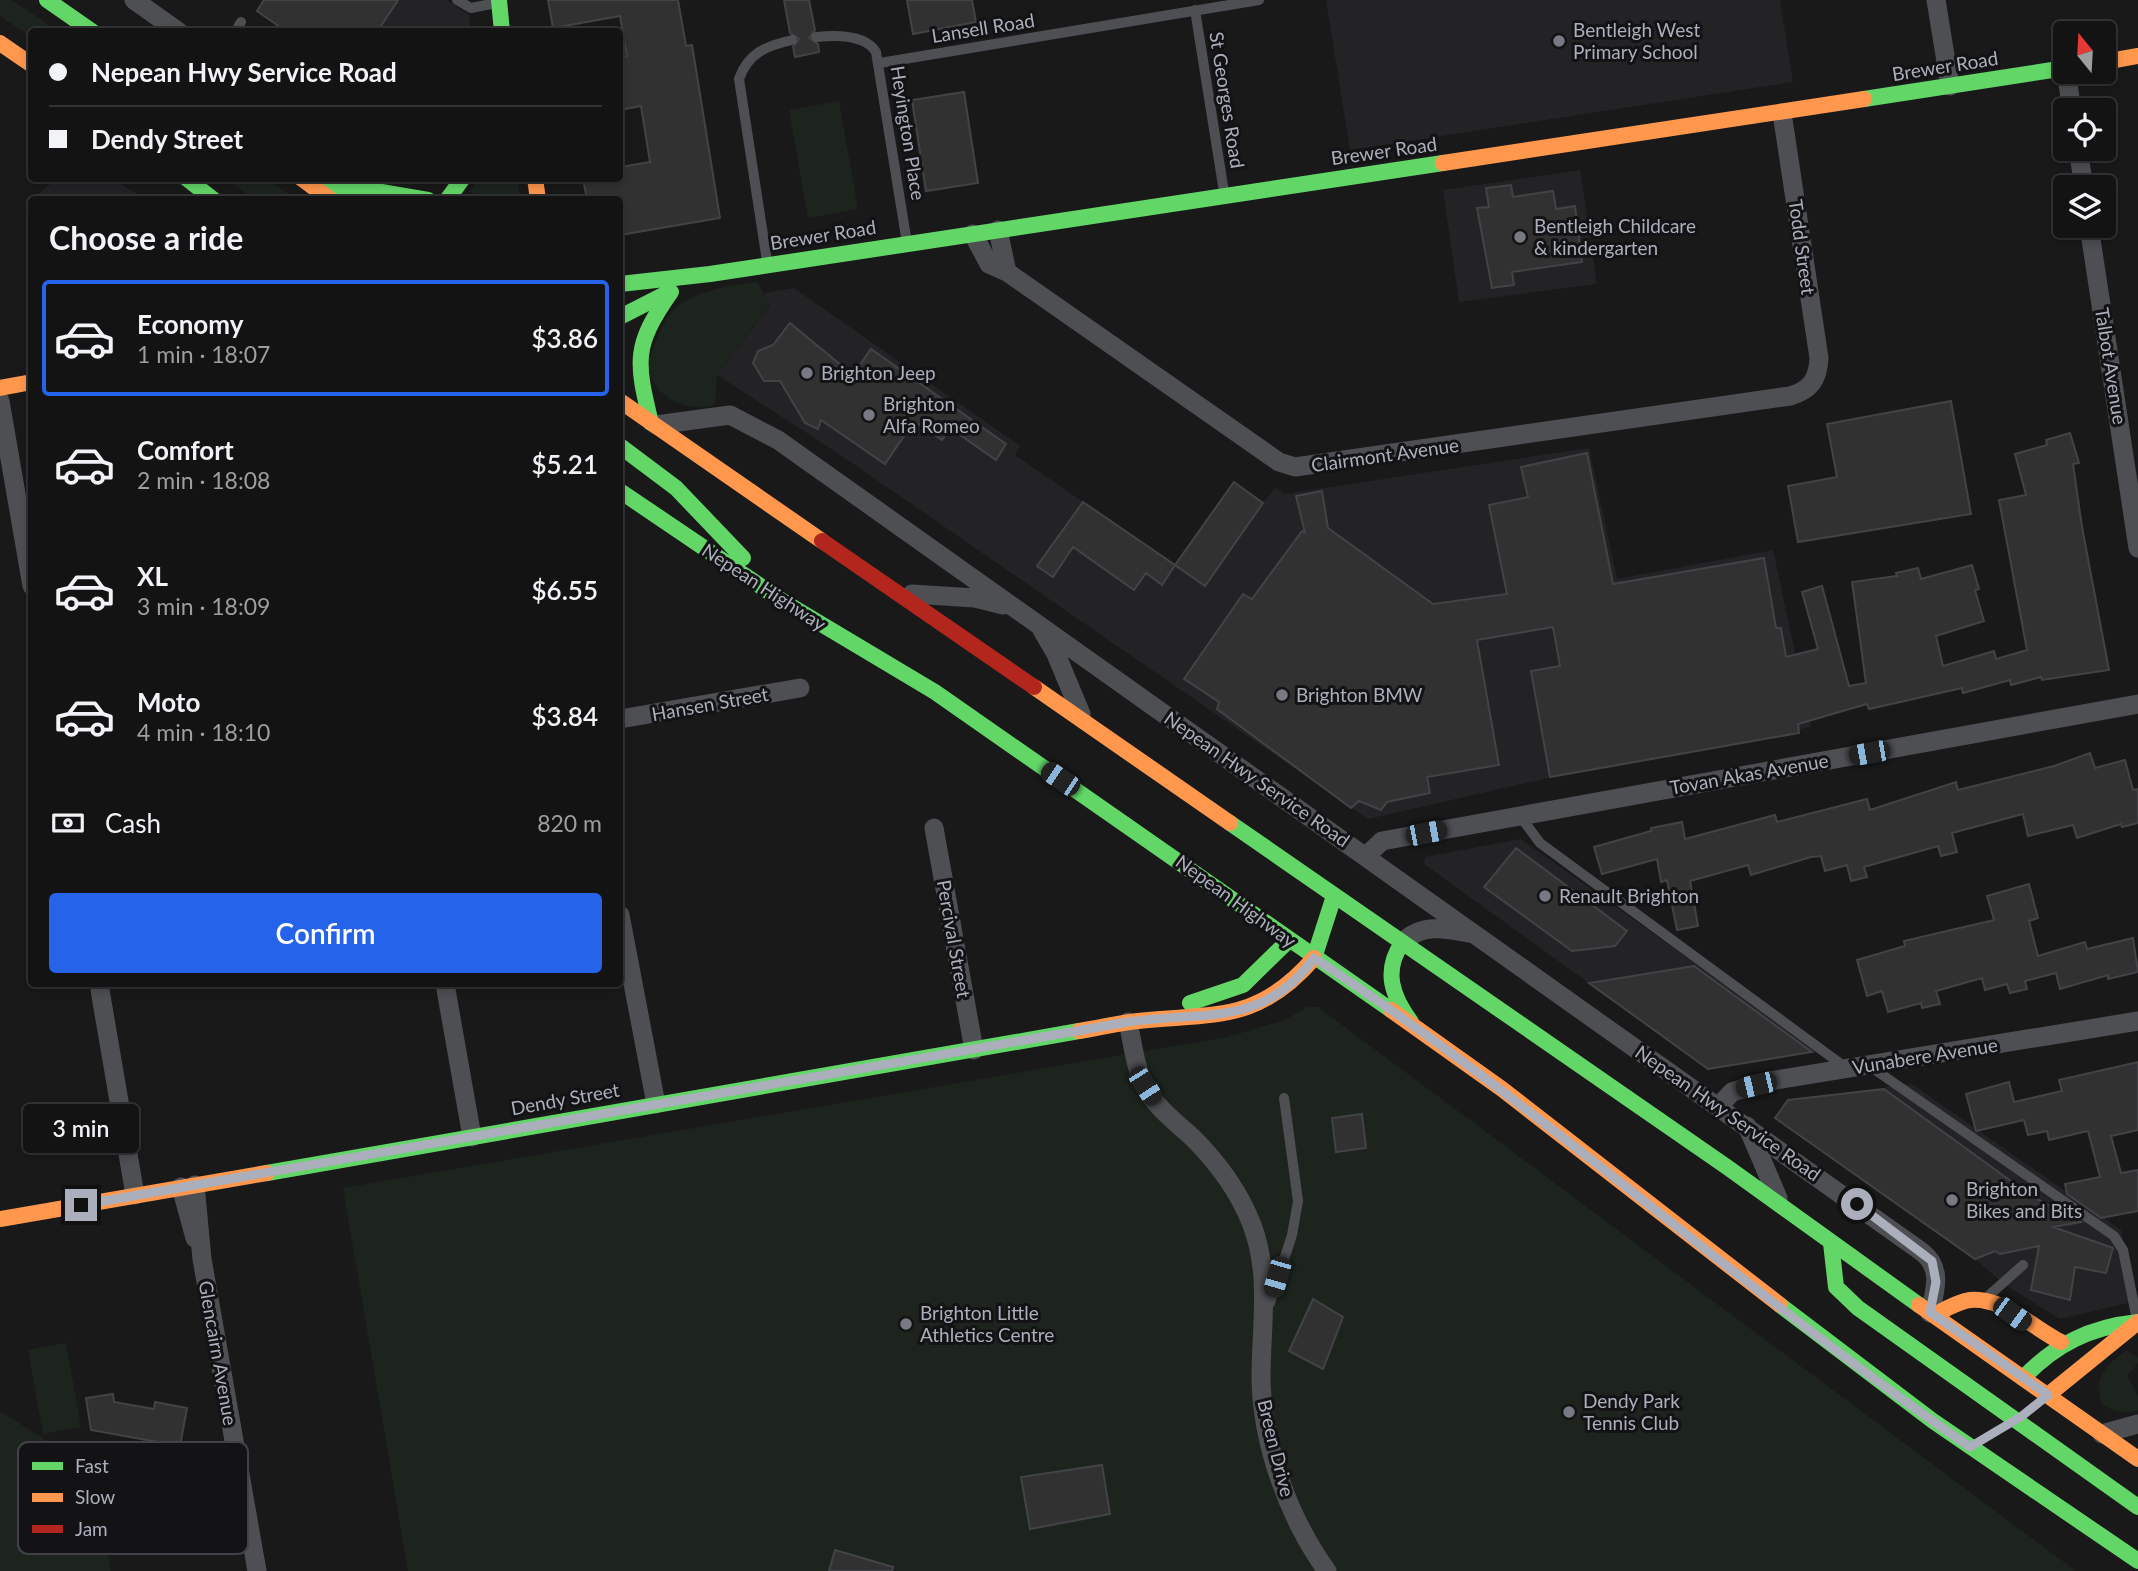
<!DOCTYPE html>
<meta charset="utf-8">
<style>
:root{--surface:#131314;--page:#1c1c1d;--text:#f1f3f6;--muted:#9d9ea0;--line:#323234;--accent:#2563eb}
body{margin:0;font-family:Lato,sans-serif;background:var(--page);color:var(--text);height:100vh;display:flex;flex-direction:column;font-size:26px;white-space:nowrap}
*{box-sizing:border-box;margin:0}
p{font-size:23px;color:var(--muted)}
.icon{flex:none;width:38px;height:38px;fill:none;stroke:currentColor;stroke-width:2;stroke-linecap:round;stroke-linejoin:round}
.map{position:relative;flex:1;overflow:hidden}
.details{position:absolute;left:28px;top:196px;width:595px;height:791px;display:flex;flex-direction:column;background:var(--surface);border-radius:7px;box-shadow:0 4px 10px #0003,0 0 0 2px var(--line)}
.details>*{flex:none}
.banner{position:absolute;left:28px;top:28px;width:595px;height:154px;border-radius:7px;box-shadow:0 4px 10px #0003,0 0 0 2px var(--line);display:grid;align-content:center;height:154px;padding:0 21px;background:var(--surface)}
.needle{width:46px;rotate:342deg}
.buttons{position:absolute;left:2053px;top:21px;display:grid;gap:14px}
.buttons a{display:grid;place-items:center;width:63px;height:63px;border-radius:7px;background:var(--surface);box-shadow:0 4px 10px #0003,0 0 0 2px var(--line);font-size:35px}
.end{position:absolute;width:32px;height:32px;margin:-16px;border:9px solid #aaafbb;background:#111;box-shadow:0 0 0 4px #111}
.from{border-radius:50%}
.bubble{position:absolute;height:49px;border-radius:7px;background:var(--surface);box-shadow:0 4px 10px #0003,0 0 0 2px var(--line);font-size:23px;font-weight:600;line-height:49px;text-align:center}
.car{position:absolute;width:21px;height:42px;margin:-21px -10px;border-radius:9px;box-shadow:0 0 5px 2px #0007;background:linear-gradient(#222 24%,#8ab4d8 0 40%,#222 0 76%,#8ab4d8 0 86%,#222 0)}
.banner b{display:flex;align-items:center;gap:24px;height:66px;font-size:26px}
.banner b+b{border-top:2px solid var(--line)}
.banner i{width:18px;height:18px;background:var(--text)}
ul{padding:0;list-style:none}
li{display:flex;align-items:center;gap:21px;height:116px;margin:0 14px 10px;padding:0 7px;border:4px solid transparent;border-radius:7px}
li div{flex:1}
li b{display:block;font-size:26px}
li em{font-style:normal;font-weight:600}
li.on{border-color:var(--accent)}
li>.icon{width:63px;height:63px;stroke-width:1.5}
h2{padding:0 21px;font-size:32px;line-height:84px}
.pay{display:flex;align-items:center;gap:18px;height:77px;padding:0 21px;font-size:26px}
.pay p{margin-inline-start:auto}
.button{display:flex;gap:14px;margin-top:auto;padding:14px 21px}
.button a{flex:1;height:80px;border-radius:7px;background:var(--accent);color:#fff;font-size:28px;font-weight:600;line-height:80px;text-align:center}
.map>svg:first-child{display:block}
</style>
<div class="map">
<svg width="2138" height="1571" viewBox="0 0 2138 1571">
<rect width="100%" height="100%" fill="#19191a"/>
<path fill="#232326" d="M301,0H447L469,15L471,31L278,32Z
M1326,0H1780L1793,82L1350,150Z
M1580,170L1597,284L1459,302L1443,190Z
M56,179H112L146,199H33Z
M794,288L1020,446L1015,455L1175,565L1234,482L1263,502L1275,488L1284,494L1589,448L1617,579L1773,550L1811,727L1544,779L1368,819L836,452L717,375L770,305L764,293Z
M1521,839L1818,1051L1708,1069L1424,864L1425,857Z
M1912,1084L2121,1230L2136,1301L2060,1319L2004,1284L1975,1259L1775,1118L1788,1100Z"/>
<path fill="#1d241e" d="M0,0H12L58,31L32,32L31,37L0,16Z
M839,101L858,209L808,218L789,110Z
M227,179H266L296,199H253Z
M479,179H518L520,199H493L469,192Z
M757,282L770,304L717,375L715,404C698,414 665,401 655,385C651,379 649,370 647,363C653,349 659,331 667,318C684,291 729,286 757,282Z
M1307,1007H1318L2076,1571H408L343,1188L1227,1037L1285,1020Z
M66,1343L81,1427L43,1434L28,1350Z
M2127,1350L2138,1358V1363L2127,1376L2138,1396V1411C2123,1414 2113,1412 2101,1403C2094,1376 2105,1366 2127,1350Z
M0,1411L93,1470L111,1571H0Z"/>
<path fill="#313132" stroke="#424346" stroke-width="2" d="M264,0H398L377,32H287L257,11Z
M548,0H678L686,46L692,45L720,218L620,235V200H587L583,178H620V167L650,162L641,106L620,110V57L627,56L620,16L553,28Z
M784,0H809L815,30L809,38L818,44L819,52L795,57L793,47L799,39L790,33Z
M907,0H972L976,22L913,34Z
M964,92L978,183L926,191L912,100Z
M1511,185L1513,197L1553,191L1556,209L1575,206L1582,262L1512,272L1514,285L1492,288L1477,208L1489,207L1486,188Z
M790,323L853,375L871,349L1006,444L996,460L950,428L942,440L914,421L885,464L821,420L818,429L805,423L780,381H764L753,363L758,351L773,345Z
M1951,401L1971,514L1798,542L1788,486L1837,477L1827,424Z
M2070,433L2079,463L2073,464L2082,527L2109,670L2042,680L2041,677L2011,685L2010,680L1963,693L1962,688L1869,709L1867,704L1798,724L1799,733L1550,777L1531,671L1560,666L1553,627L1477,640L1499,765L1427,777L1430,793L1387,802L1381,810L1359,801L1351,808L1217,709L1219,702L1184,679L1243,594L1252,599L1302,531L1305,533L1296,496L1322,491L1328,528L1433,604L1507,594L1489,505L1528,497L1521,467L1587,453L1613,584L1764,558L1776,628H1781L1786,657L1818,649L1802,592L1822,586L1849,686L1866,683L1852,582L1897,576L1896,573L1918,568L1921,579L1972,565L1979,589L1975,590L1984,621L1936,636L1943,666L1994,651L1996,659L2027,650L1999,500L2026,495L2015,454L2047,445L2046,440Z
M1234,482L1263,503L1205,586L1175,565Z
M1083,502L1175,565L1162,585L1146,573L1134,590L1073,547L1053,577L1037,566Z
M2090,753L2095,768L2125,760L2133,790L2138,789V823L2122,827L2121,824L2077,838L2073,825L2028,836L2023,814L1952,833L1957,852L1941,856L1938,846L1864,867L1867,877L1851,881L1847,865L1825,871L1821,856L1811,857L1751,875L1748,865L1690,881L1698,926L1677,930L1667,880L1661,882L1657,859L1602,874L1594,847L1651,831V828L1682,822L1685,839L1775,815L1777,822L1867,799L1870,810L1956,782L1958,790L2054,766Z
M1516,848L1627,931L1615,946L1572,951L1484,887Z
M2029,884L2038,918L2029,921L2038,956L2085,942L2087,949L2133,938L2138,972L2108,979V975L2060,989L2056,973L2025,981L2027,989L2010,993L2007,984L1985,990L1982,978L1936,991L1940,1004L1922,1008L1921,1003L1888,1012L1882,991L1867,996L1857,960L1905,946L1904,941L1994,920L1987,896Z
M1694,966L1812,1052L1708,1069L1589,983Z
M2138,1062V1130L2111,1136L2121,1173L2138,1170V1211L2101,1218L2067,1194L2065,1184L2100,1177L2088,1131L2049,1140L2047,1131L2028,1135L2024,1120L1976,1131L1966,1094L2009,1082L2014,1102L2062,1091L2059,1080Z
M1884,1089L2033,1197L2081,1222L2053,1227L2113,1248L2106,1273L2075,1267L2070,1300L2031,1290L2039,1246L2000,1254L1995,1251L1975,1259L1775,1118L1788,1100Z
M1362,1114L1366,1148L1336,1152L1332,1118Z
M1313,1299L1343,1317L1323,1369L1289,1351Z
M113,1394L114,1402L154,1409L155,1402L187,1408L180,1446L91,1430L86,1398Z
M1102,1465L1110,1514L1030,1529L1021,1477Z
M835,1550L893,1567L892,1571H829Z"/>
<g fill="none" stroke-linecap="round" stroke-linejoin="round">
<path stroke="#4d4f53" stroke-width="10" d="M457,0L471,8L496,3
M1195,10L1224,192
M235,32L241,22
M816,37C835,35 865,34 876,52L907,243
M880,63L1259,0
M767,261L739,79C748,53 766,46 792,40
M1520,816L1540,843L1845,1067
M1871,1067L2114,1236L2123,1250L2137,1320
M1986,1298L2023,1265
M1270,1303L1292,1235L1298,1201L1284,1098"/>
<path stroke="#4d4f53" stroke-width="19" d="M134,0L179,32
M1936,0L1950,86
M2066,72L2072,110
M2078,149L2084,187
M2089,226L2138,548
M998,230L1007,272
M973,234L989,264L1007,272L1279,462L1295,467L1790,396C1811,390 1818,379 1819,358L1782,113
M0,401L32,586
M656,425L730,415L778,440L1922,1252C1943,1268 1935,1291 1930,1313
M912,594L975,598L1003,605
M1042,630L1056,654L1081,714
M620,719L800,688
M934,828L974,1050
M1366,856L1382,841L2138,704
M620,915L656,1104
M1402,943C1422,922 1448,929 1473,934
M99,984L135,1195
M445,984L472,1137
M1128,1022C1133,1044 1135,1069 1146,1088C1157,1109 1177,1123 1193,1138C1219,1164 1239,1191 1252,1225C1271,1275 1261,1326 1261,1378C1262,1444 1288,1517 1327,1571
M1719,1106L1732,1092L1770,1081L2138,1021
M1747,1126L1778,1198
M195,1185L202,1259L257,1571
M181,1187L195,1238
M2102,1434L2138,1424"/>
<path stroke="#63d668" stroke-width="16" d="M47,0L93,32
M499,0L502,32
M1864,99L2065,68
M186,178L214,200
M312,186L358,188L428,200
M447,200L463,178
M620,284L710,274L1443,163
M620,317L667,293
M651,423C636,361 633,346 671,292
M620,446L676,488L743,558
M620,491L781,600L935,692L1391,1010
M1230,823L1727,1167L1919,1305
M1402,943C1383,971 1392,996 1411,1022
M1314,958L1334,896
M1190,1003L1243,985L1289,940
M267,1173L1079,1031
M1831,1243L1836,1287L1858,1308L2138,1507
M1780,1305L1933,1421L2138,1561
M2023,1378C2056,1344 2090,1327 2138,1322"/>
<path stroke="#ff974d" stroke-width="16" d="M0,43L32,65
M2104,62L2138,56
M1443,163L1864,99
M301,178L331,200
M535,178L538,200
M0,388L32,382
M620,401L822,541
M1034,687L1230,823
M1391,1010L1502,1089L1780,1305
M1079,1031C1099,1028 1118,1023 1138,1021C1215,1013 1258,1023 1314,958
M0,1219L267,1173
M1919,1305L2138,1459
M1934,1315C1944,1310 1954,1304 1965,1301C1998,1293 2033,1328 2061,1342
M2048,1395L2138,1322"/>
<path stroke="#b3261e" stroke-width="16" d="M822,541L1034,687"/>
</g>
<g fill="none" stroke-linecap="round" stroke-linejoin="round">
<path stroke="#aaafbb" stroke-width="9" d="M81,1205L1128,1022C1203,1011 1263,1028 1314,958C1543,1107 1745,1293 1970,1447L2022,1416L2048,1395L1930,1312L1936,1282L1932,1261L1857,1204"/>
</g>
<g fill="#777a83" stroke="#131316" stroke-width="2.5">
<circle cx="1559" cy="41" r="7"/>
<circle cx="1520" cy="237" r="7"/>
<circle cx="807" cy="373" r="7"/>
<circle cx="869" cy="415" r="7"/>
<circle cx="1282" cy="695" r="7"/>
<circle cx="1545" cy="896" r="7"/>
<circle cx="1952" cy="1200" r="7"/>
<circle cx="906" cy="1324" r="7"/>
<circle cx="1569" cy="1412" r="7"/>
</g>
<g text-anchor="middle" stroke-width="6" stroke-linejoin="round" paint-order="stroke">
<g font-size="19" fill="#aaafbb" stroke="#131316">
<text transform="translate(983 28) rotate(-9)" y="7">Lansell Road</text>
<text transform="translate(1945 66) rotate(-9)" y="7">Brewer Road</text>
<text transform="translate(1227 100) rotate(81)" y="7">St Georges Road</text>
<text transform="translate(908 133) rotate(81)" y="7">Heyington Place</text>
<text transform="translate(1384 151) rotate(-8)" y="7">Brewer Road</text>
<text transform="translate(823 235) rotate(-9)" y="7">Brewer Road</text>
<text transform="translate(1802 247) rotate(82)" y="7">Todd Street</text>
<text transform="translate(2111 366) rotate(81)" y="7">Talbot Avenue</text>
<text transform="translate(1385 455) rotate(-8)" y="7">Clairmont Avenue</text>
<text transform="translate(764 587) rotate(33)" y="7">Nepean Highway</text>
<text transform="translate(710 704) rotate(-10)" y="7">Hansen Street</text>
<text transform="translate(1749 774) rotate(-10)" y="7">Tovan Akas Avenue</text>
<text transform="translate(1257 779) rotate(35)" y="7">Nepean Hwy Service Road</text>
<text transform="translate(1236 901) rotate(36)" y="7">Nepean Highway</text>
<text transform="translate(954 939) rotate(80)" y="7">Percival Street</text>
<text transform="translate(1925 1056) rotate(-9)" y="7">Vunabere Avenue</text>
<text transform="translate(565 1099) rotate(-10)" y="7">Dendy Street</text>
<text transform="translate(1728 1113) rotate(35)" y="7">Nepean Hwy Service Road</text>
<text transform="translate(218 1353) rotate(80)" y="7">Glencairn Avenue</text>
<text transform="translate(1276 1448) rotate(76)" y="7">Breen Drive</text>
</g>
<g font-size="19" fill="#aaafbb" stroke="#131316" text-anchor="start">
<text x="1573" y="37">Bentleigh West<tspan x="1573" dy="22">Primary School</tspan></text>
<text x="1534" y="233">Bentleigh Childcare<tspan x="1534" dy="22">&amp; kindergarten</tspan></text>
<text x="821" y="380">Brighton Jeep</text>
<text x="883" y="411">Brighton<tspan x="883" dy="22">Alfa Romeo</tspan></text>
<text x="1296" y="702">Brighton BMW</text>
<text x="1559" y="903">Renault Brighton</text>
<text x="1966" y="1196">Brighton<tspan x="1966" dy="22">Bikes and Bits</tspan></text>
<text x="920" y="1320">Brighton Little<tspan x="920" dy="22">Athletics Centre</tspan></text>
<text x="1583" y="1408">Dendy Park<tspan x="1583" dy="22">Tennis Club</tspan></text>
</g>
</g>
<rect x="18" y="1442" width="230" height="112" rx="10" fill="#131316" stroke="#404248" stroke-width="2"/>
<rect x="32" y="1462" width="31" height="8" fill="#63d668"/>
<rect x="32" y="1493" width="31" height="9" fill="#ff974d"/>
<rect x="32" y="1525" width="31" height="8" fill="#b3261e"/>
<g font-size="19" fill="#aaafbb">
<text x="75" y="1473">Fast</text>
<text x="75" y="1504">Slow</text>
<text x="75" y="1536">Jam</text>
</g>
</svg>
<div class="buttons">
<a><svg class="needle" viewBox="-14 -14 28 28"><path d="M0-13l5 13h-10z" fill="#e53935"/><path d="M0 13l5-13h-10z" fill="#9d9ea0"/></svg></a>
<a><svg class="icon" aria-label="locate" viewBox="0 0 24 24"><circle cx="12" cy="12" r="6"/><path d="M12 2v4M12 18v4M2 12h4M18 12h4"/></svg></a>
<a><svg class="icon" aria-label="layers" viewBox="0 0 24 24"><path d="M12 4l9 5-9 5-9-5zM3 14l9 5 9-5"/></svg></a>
</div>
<i class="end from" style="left:1857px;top:1204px"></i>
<i class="end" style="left:81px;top:1205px"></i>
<div class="bubble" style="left:23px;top:1104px;width:116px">3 min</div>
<i class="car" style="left:1869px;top:753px;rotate:260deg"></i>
<i class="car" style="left:1060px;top:779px;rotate:304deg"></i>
<i class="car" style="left:1426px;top:833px;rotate:79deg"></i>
<i class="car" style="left:1756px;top:1085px;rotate:257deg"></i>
<i class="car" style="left:1145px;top:1086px;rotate:147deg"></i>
<i class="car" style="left:1277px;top:1277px;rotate:196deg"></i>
<i class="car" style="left:2012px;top:1314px;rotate:126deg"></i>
<div class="banner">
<b><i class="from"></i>Nepean Hwy Service Road</b>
<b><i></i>Dendy Street</b>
</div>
<section class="details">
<h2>Choose a ride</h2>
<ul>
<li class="on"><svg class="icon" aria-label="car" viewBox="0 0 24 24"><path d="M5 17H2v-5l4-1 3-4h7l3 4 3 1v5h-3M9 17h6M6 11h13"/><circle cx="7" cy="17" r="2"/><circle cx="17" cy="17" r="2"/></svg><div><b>Economy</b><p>1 min · 18:07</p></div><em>$3.86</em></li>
<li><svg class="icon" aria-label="car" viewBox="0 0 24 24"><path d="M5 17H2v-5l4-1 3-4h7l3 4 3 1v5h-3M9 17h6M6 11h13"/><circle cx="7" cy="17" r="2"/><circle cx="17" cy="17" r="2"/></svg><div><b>Comfort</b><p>2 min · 18:08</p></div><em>$5.21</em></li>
<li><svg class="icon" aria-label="car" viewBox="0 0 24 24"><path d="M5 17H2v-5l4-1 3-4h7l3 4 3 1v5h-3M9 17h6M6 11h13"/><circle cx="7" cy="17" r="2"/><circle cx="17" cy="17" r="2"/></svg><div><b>XL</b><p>3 min · 18:09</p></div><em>$6.55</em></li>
<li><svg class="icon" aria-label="car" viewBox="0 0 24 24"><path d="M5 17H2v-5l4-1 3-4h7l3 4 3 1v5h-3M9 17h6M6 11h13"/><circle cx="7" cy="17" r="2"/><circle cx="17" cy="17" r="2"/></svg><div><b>Moto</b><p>4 min · 18:10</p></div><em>$3.84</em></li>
</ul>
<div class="pay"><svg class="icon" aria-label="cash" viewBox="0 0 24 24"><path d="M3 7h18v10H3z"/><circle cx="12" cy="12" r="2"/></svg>Cash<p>820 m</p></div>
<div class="button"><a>Confirm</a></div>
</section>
</div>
